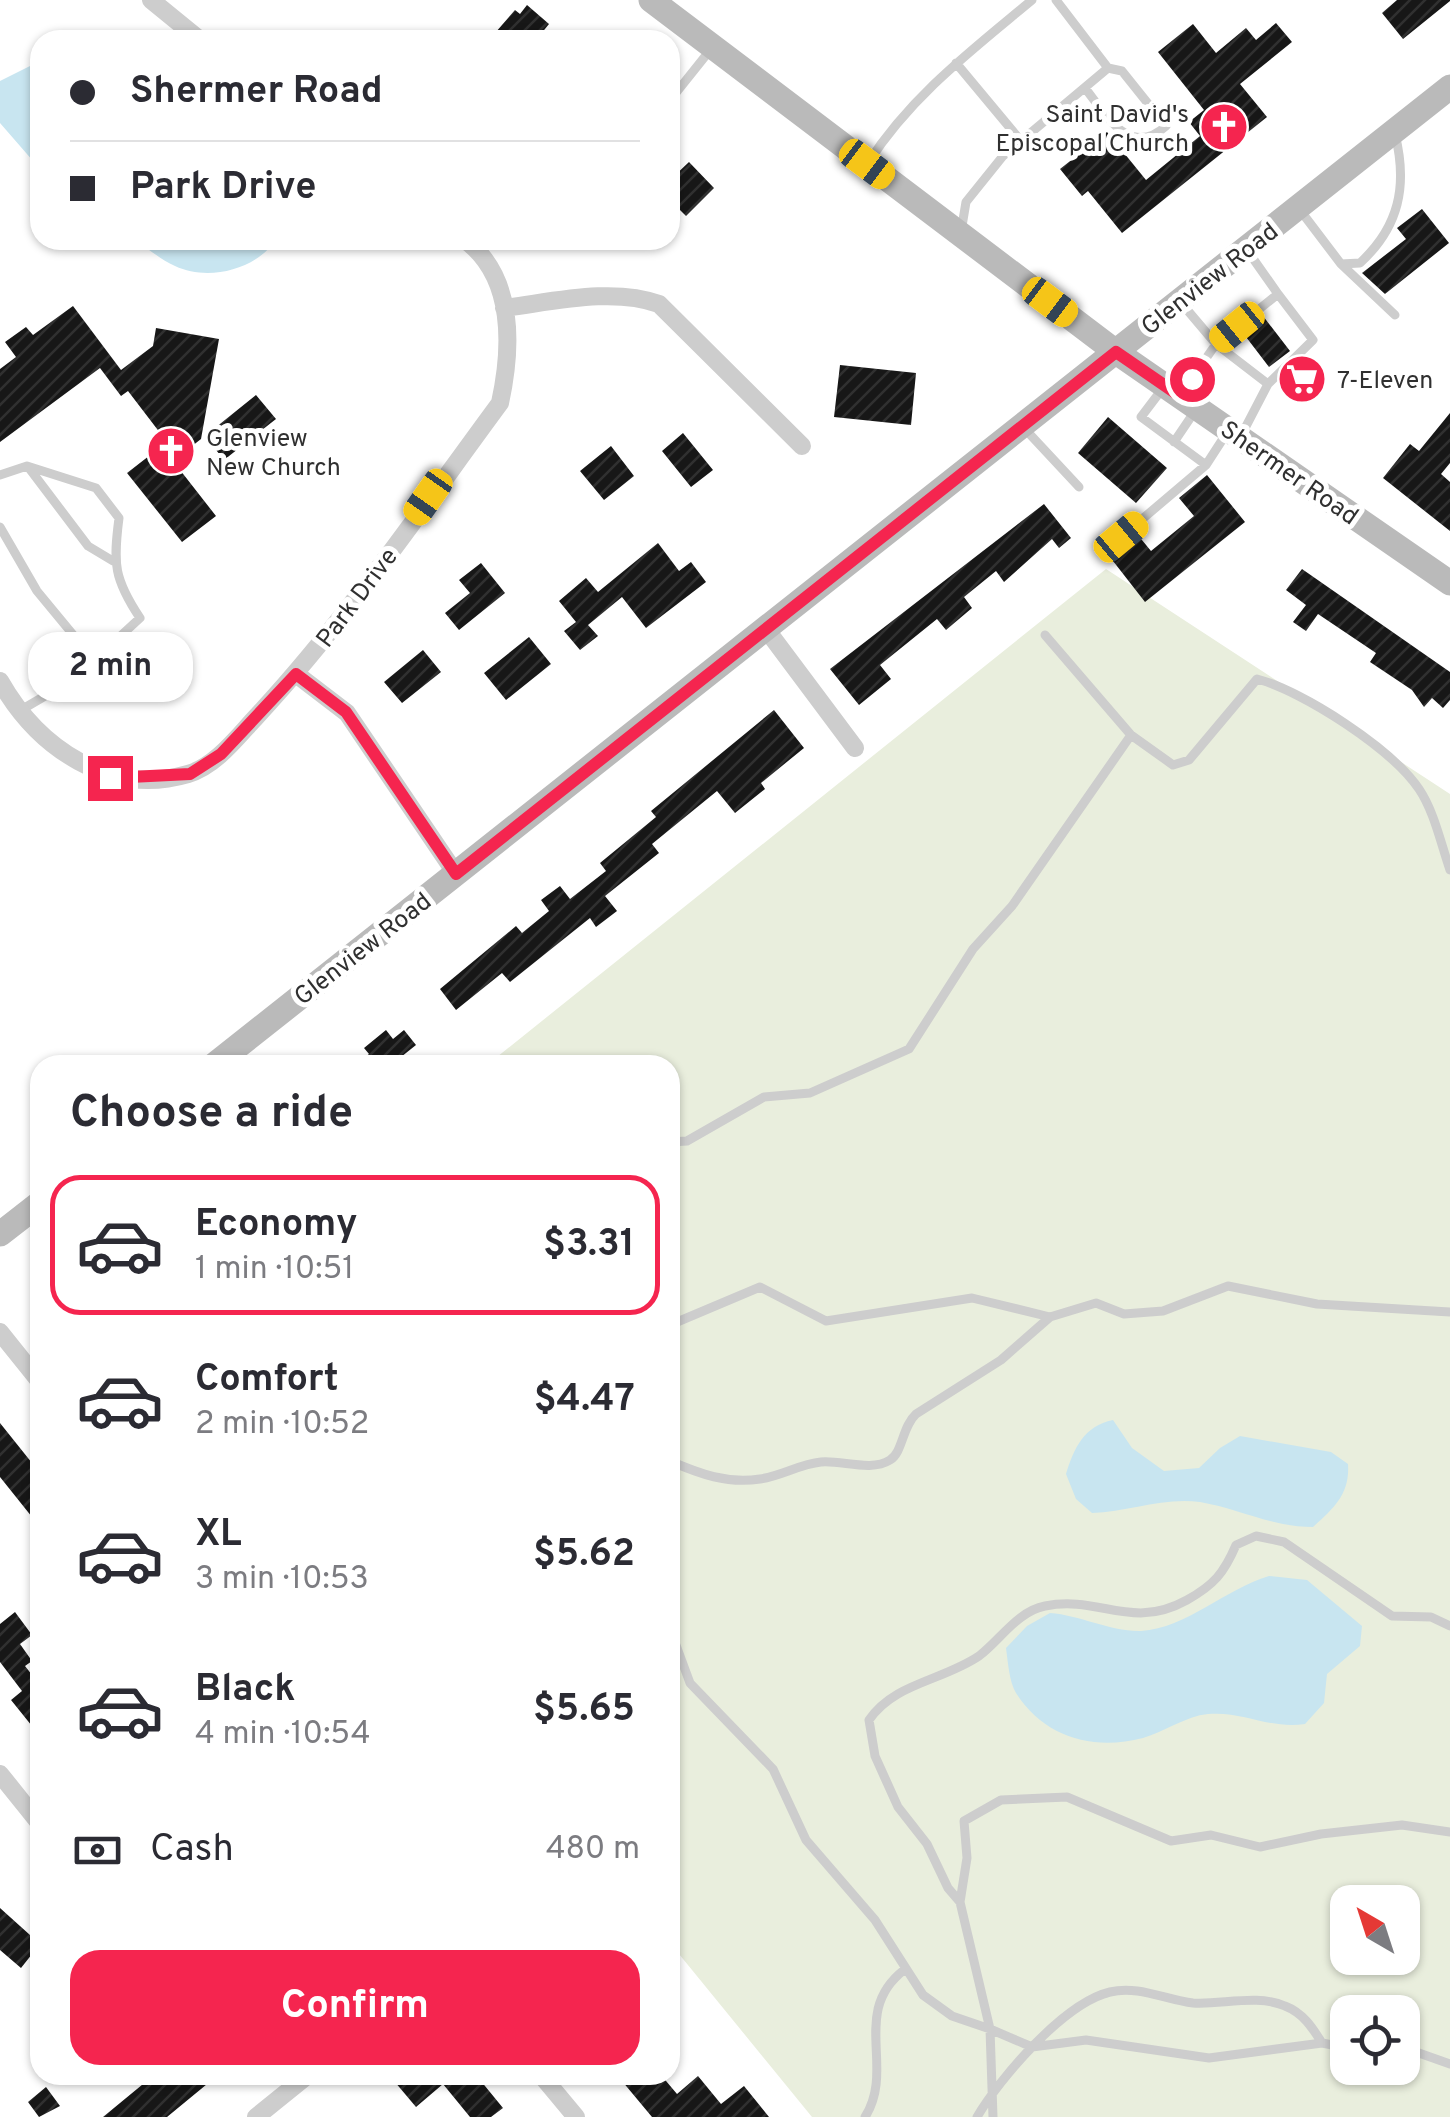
<!DOCTYPE html>
<meta charset="utf-8">
<style>
:root{--surface:#fff;--page:#f2f2f3;--text:#2b2b33;--muted:#7c7c81;--line:#e1e1e2;--accent:#f5254f}
body{margin:0;font-family:Overpass,sans-serif;background:var(--page);color:var(--text);height:100vh;display:flex;flex-direction:column;font-size:38px;white-space:nowrap}
*{box-sizing:border-box;margin:0}
p{font-size:32px;color:var(--muted)}
.icon{flex:none;width:55px;height:55px;fill:none;stroke:currentColor;stroke-width:2;stroke-linecap:round;stroke-linejoin:round}
.map{position:relative;flex:1;overflow:hidden}
.sheet{position:absolute;left:30px;top:1055px;width:650px;height:1030px;display:flex;flex-direction:column;background:var(--surface);border-radius:30px;box-shadow:0 2px 8px #0004}
.sheet>*{flex:none}
.top-card{position:absolute;left:30px;top:30px;width:650px;height:220px;border-radius:30px;box-shadow:0 2px 8px #0004;display:grid;align-content:center;height:220px;padding:0 40px;background:var(--surface)}
.needle{width:65px;rotate:321deg}
.controls{position:absolute;left:1330px;top:1885px;display:grid;gap:20px}
.controls a{display:grid;place-items:center;width:90px;height:90px;border-radius:20px;background:var(--surface);box-shadow:0 2px 8px #0004;font-size:50px}
.end{position:absolute;width:45px;height:45px;margin:-22px;border:12px solid #f5254f;background:#fff;box-shadow:0 0 0 5px #fff}
.from{border-radius:50%}
.bubble{position:absolute;height:70px;border-radius:30px;background:var(--surface);box-shadow:0 2px 8px #0004;font-size:32px;font-weight:700;line-height:70px;text-align:center}
.car{position:absolute;width:30px;height:60px;margin:-30px -15px;border-radius:12px;box-shadow:0 0 8px 2px #0007;background:linear-gradient(#f5c518 24%,#345 0 40%,#f5c518 0 76%,#345 0 86%,#f5c518 0)}
.top-card b{display:flex;align-items:center;gap:35px;height:95px;font-size:38px}
.top-card b+b{border-top:2px solid var(--line)}
.top-card i{width:25px;height:25px;background:var(--text)}
ul{padding:0;list-style:none}
li{display:flex;align-items:center;gap:30px;height:140px;margin:0 20px 15px;padding:0 20px;border:5px solid transparent;border-radius:30px}
li div{flex:1}
li b{display:block;font-size:38px}
li em{font-style:normal;font-weight:700}
li.current{border-color:var(--accent)}
li>.icon{width:90px;height:90px;stroke-width:1.5}
h2{padding:0 40px;font-size:45px;line-height:120px}
.pay{display:flex;align-items:center;gap:25px;height:110px;padding:0 40px;font-size:38px}
.pay p{margin-inline-start:auto}
.cta{display:flex;gap:20px;margin-top:auto;padding:20px 40px}
.cta a{flex:1;height:115px;border-radius:30px;background:var(--accent);color:#fff;font-size:40px;font-weight:700;line-height:115px;text-align:center}
.map>svg:first-child{display:block}
</style>
<div class="map">
<svg width="1450" height="2117" viewBox="0 0 1450 2117">
<defs>
<pattern id="building-hatch" width="6" height="6" patternUnits="userSpaceOnUse" patternTransform="scale(2.5)"><rect width="6" height="6" fill="#171717"/><path d="M-1 1l2-2M0 6l6-6M5 7l2-2" fill="none" stroke="#303030"/></pattern>
</defs>
<rect width="100%" height="100%" fill="#fff"/>
<path fill="#e9eedd" fill-rule="evenodd" d="M1106,569L1450,794V2117H812L670,1943V1065H487ZM1348,1902H1402V1958H1348ZM1348,2012H1402V2068H1348Z"/>
<path fill="#c8e5f0" d="M40,61V169L0,123V81Z
M134,240H276C256,269 209,282 175,266C161,260 148,248 134,240Z
M1113,1420L1132,1448L1164,1471L1199,1468L1220,1448L1240,1436L1331,1452L1348,1464C1350,1494 1334,1508 1313,1527C1272,1527 1240,1509 1200,1502C1163,1497 1128,1512 1092,1513L1076,1499L1066,1474C1074,1448 1084,1426 1113,1420Z
M1269,1576L1307,1580L1362,1626L1360,1646L1327,1674L1324,1703L1305,1724C1267,1729 1244,1711 1208,1714C1186,1716 1164,1732 1143,1738C1094,1751 1045,1738 1016,1693C1009,1681 1008,1662 1006,1648L1027,1626L1050,1613C1080,1615 1111,1632 1141,1631C1187,1628 1225,1589 1269,1576Z"/>
<path fill="url(#building-hatch)" d="M1397,0H1450V1L1403,39L1382,13Z
M527,5L549,24L536,40H489L515,10L520,14Z
M1276,23L1292,42L1240,84L1267,117L1122,233L1088,191L1082,196L1060,169L1107,132L1146,180L1200,136L1189,122L1204,110L1158,52L1193,24L1216,53L1246,28L1256,40Z
M689,162L714,188L686,216L670,200V180Z
M1422,209L1449,243L1385,294L1362,273L1406,239L1397,228Z
M73,306L121,370L153,346L156,328L219,339L201,439L173,461L216,516L182,542L127,473L167,442L128,391L121,396L100,368L0,442V369L16,357L5,342L26,327L33,335Z
M1263,316L1290,351L1269,367L1243,333Z
M1303,362L1320,383L1302,396L1286,377Z
M840,365L916,373L911,425L834,417Z
M256,395L276,419L224,460L205,436Z
M1450,413V463L1441,474L1450,482V531L1383,478L1410,444L1419,451Z
M1108,417L1167,468L1136,503L1078,453Z
M683,433L713,470L691,487L662,451Z
M611,446L634,476L604,500L580,471Z
M1207,475L1245,522L1145,602L1106,552L1137,534L1151,551L1194,516L1179,498Z
M1044,504L1071,538L1059,548L1052,539L1004,582L996,571L964,597L972,608L946,630L937,619L880,665L891,679L859,705L830,669Z
M658,543L679,571L691,562L706,582L646,628L622,597L588,625L598,636L580,650L564,631L576,622L559,601L586,578L598,592Z
M481,563L505,593L459,630L445,613L470,593L459,580Z
M1302,569L1450,672V700L1443,708L1432,698L1424,707L1412,690L1370,662L1376,653L1318,614L1306,631L1293,622L1306,605L1286,590Z
M529,637L551,664L506,700L484,673Z
M423,650L441,672L402,703L384,682Z
M774,710L804,748L761,783L765,789L735,813L717,791L652,844L659,853L605,896L617,911L596,927L590,918L510,982L502,973L456,1010L440,989L516,926L522,933L549,911L541,900L560,886L570,899L606,871L600,863L656,817L651,811Z
M386,1030L393,1039L404,1030L416,1045L391,1065H355L369,1054L364,1048Z
M0,1423L40,1473V1527L0,1477Z
M15,1612L32,1635L20,1644L32,1661L25,1666L36,1680L40,1676V1736L11,1700L22,1691L0,1662V1624Z
M0,1908L40,1944L21,1968L0,1950Z
M154,2075H218L167,2117H103Z
M389,2075H476L503,2108L491,2117H470L443,2084L416,2107Z
M617,2075H661L677,2094L698,2076L721,2104L744,2086L769,2117H652Z
M46,2087L60,2106L39,2117L28,2102Z"/>
<g fill="none" stroke-linecap="round" stroke-linejoin="round">
<path stroke="#cdcdcd" stroke-width="9" d="M956,63L1021,141
M1085,88C1106,115 1130,159 1166,126L1122,71L1108,68
M670,125L675,122V94L711,49
M868,163C911,96 972,50 1032,0
M1300,210L1341,264L1395,315
M961,232L966,202L1003,156L1108,68L1056,0
M1341,264L1360,263C1399,227 1408,186 1395,134
M1183,305L1216,344L1268,384
M1163,388L1141,417L1206,465
M1181,394L1216,344L1278,294L1247,250
M1024,428L1079,487
M1242,434L1268,384L1313,340L1278,294
M1174,442L1195,411
M29,468L88,546L113,561
M0,475L27,466L96,488L119,518C113,564 114,579 140,618L74,679L21,710
M0,527L37,591L94,660
M1121,537L1206,465L1228,431
M1131,735L1173,765L1189,760L1257,679C1303,691 1392,749 1419,789C1434,811 1441,844 1450,870
M670,1142L687,1141L764,1097L810,1093L909,1049L973,949L1012,906L1131,735L1045,635
M670,1325L760,1287L826,1321L972,1298L1050,1317
M670,1461C700,1474 727,1484 760,1479C781,1476 800,1464 821,1462C842,1460 871,1472 890,1460C903,1452 902,1427 916,1414L1001,1360L1050,1317L1096,1303L1124,1314L1163,1311L1228,1286L1317,1304L1450,1312
M670,1629L690,1683L773,1769L806,1840L875,1920L923,1995L952,2016L990,2029L993,2117
M960,1902L948,1888L927,1844L898,1807L875,1756L869,1720C894,1683 942,1681 979,1656C1000,1640 1018,1611 1045,1606C1100,1595 1131,1631 1187,1600C1214,1585 1224,1573 1236,1545L1256,1536L1284,1542L1392,1616L1431,1617L1450,1626
M1322,2043L1209,2058L1086,2040L1032,2047L990,2029L960,1902L967,1858L964,1821L1001,1800L1067,1797L1171,1841L1211,1835L1260,1847L1321,1834L1402,1825L1450,1832
M1402,2047L1450,2064
M865,2117C896,2068 850,2012 904,1970
M977,2117C1000,2078 1064,2003 1110,1992C1138,1985 1166,2000 1193,2003C1221,2005 1258,1994 1285,2006C1303,2013 1312,2027 1322,2043L1348,2048"/>
<path stroke="#cdcdcd" stroke-width="18" d="M151,0L200,40
M504,308C552,302 613,287 659,304L802,446
M766,629L855,748
M296,674L347,713L456,874
M0,681C38,748 109,797 188,774C216,766 238,736 257,716C347,619 421,510 500,403C512,348 515,277 465,240
M0,1332L40,1382
M0,1774L40,1824
M40,1862V1870
M541,2075L576,2117
M256,2117L308,2075"/>
<path stroke="#bababa" stroke-width="25" d="M651,0L1116,352L1450,583
M214,1065L1450,87
M0,1234L40,1203"/>
</g>
<g fill="none" stroke-linecap="round" stroke-linejoin="round">
<path stroke="#f5254f" stroke-width="12" d="M110,778L190,774L221,754L296,674L346,712L456,874L1116,352L1180,396L1192,379"/>
</g>
<defs>
<g id="church-disc" transform="scale(2.5)"><circle r="9.5" fill="#f5254f" stroke="#fff"/><path d="M-1.2-6h2.4v3.5h3.3v2.4h-3.3V6h-2.4V-.1h-3.3v-2.4h3.3Z" fill="#fff"/></g>
<g id="supermarket-disc" transform="scale(2.5)"><circle r="9.5" fill="#f5254f" stroke="#fff"/><path d="M-6-5.5h2.5l.6 2H6L4.5 2H-2.5L-4.4-4H-6ZM-1.5 3.2a1.3 1.3 0 1 0 .1 0ZM3 3.2a1.3 1.3 0 1 0 .1 0Z" fill="#fff"/></g>
</defs>
<g fill-rule="evenodd">
<use href="#church-disc" x="1224" y="127"/>
<use href="#supermarket-disc" x="1302" y="379"/>
<use href="#church-disc" x="171" y="451"/>
</g>
<g text-anchor="middle" stroke-width="10" stroke-linejoin="round" paint-order="stroke">
<g font-size="25" fill="#303030" stroke="#fff" text-anchor="start">
<text x="1189" y="122" text-anchor="end">Saint David's<tspan x="1189" dy="29">Episcopal Church</tspan></text>
<text x="1337" y="388">7-Eleven</text>
<text x="206" y="446">Glenview<tspan x="206" dy="29">New Church</tspan></text>
</g>
<g font-size="25" fill="#303030" stroke="#fff">
<text transform="translate(1209 278) rotate(-38)" y="9">Glenview Road</text>
<text transform="translate(1290 472) rotate(35)" y="9">Shermer Road</text>
<text transform="translate(356 597) rotate(-53)" y="9">Park Drive</text>
<text transform="translate(362 948) rotate(-38)" y="9">Glenview Road</text>
</g>
</g>
</svg>
<div class="controls">
<a><svg class="needle" viewBox="-14 -14 28 28"><path d="M0-13l5 13h-10z" fill="#e53935"/><path d="M0 13l5-13h-10z" fill="#7c7c81"/></svg></a>
<a><svg class="icon" aria-label="locate" viewBox="0 0 24 24"><circle cx="12" cy="12" r="6"/><path d="M12 2v4M12 18v4M2 12h4M18 12h4"/></svg></a>
</div>
<i class="end from" style="left:1192px;top:379px"></i>
<i class="end" style="left:110px;top:778px"></i>
<div class="bubble" style="left:28px;top:632px;width:165px">2 min</div>
<i class="car" style="left:867px;top:164px;rotate:127deg"></i>
<i class="car" style="left:1050px;top:302px;rotate:127deg"></i>
<i class="car" style="left:1237px;top:327px;rotate:231deg"></i>
<i class="car" style="left:428px;top:497px;rotate:215deg"></i>
<i class="car" style="left:1121px;top:537px;rotate:50deg"></i>
<div class="top-card">
<b><i class="from"></i>Shermer Road</b>
<b><i></i>Park Drive</b>
</div>
<section class="sheet">
<h2>Choose a ride</h2>
<ul>
<li class="current"><svg class="icon" aria-label="car" viewBox="0 0 24 24"><path d="M5 17H2v-5l4-1 3-4h7l3 4 3 1v5h-3M9 17h6M6 11h13"/><circle cx="7" cy="17" r="2"/><circle cx="17" cy="17" r="2"/></svg><div><b>Economy</b><p>1 min · 10:51</p></div><em>$3.31</em></li>
<li><svg class="icon" aria-label="car" viewBox="0 0 24 24"><path d="M5 17H2v-5l4-1 3-4h7l3 4 3 1v5h-3M9 17h6M6 11h13"/><circle cx="7" cy="17" r="2"/><circle cx="17" cy="17" r="2"/></svg><div><b>Comfort</b><p>2 min · 10:52</p></div><em>$4.47</em></li>
<li><svg class="icon" aria-label="car" viewBox="0 0 24 24"><path d="M5 17H2v-5l4-1 3-4h7l3 4 3 1v5h-3M9 17h6M6 11h13"/><circle cx="7" cy="17" r="2"/><circle cx="17" cy="17" r="2"/></svg><div><b>XL</b><p>3 min · 10:53</p></div><em>$5.62</em></li>
<li><svg class="icon" aria-label="car" viewBox="0 0 24 24"><path d="M5 17H2v-5l4-1 3-4h7l3 4 3 1v5h-3M9 17h6M6 11h13"/><circle cx="7" cy="17" r="2"/><circle cx="17" cy="17" r="2"/></svg><div><b>Black</b><p>4 min · 10:54</p></div><em>$5.65</em></li>
</ul>
<div class="pay"><svg class="icon" aria-label="cash" viewBox="0 0 24 24"><path d="M3 7h18v10H3z"/><circle cx="12" cy="12" r="2"/></svg>Cash<p>480 m</p></div>
<div class="cta"><a>Confirm</a></div>
</section>
</div>
